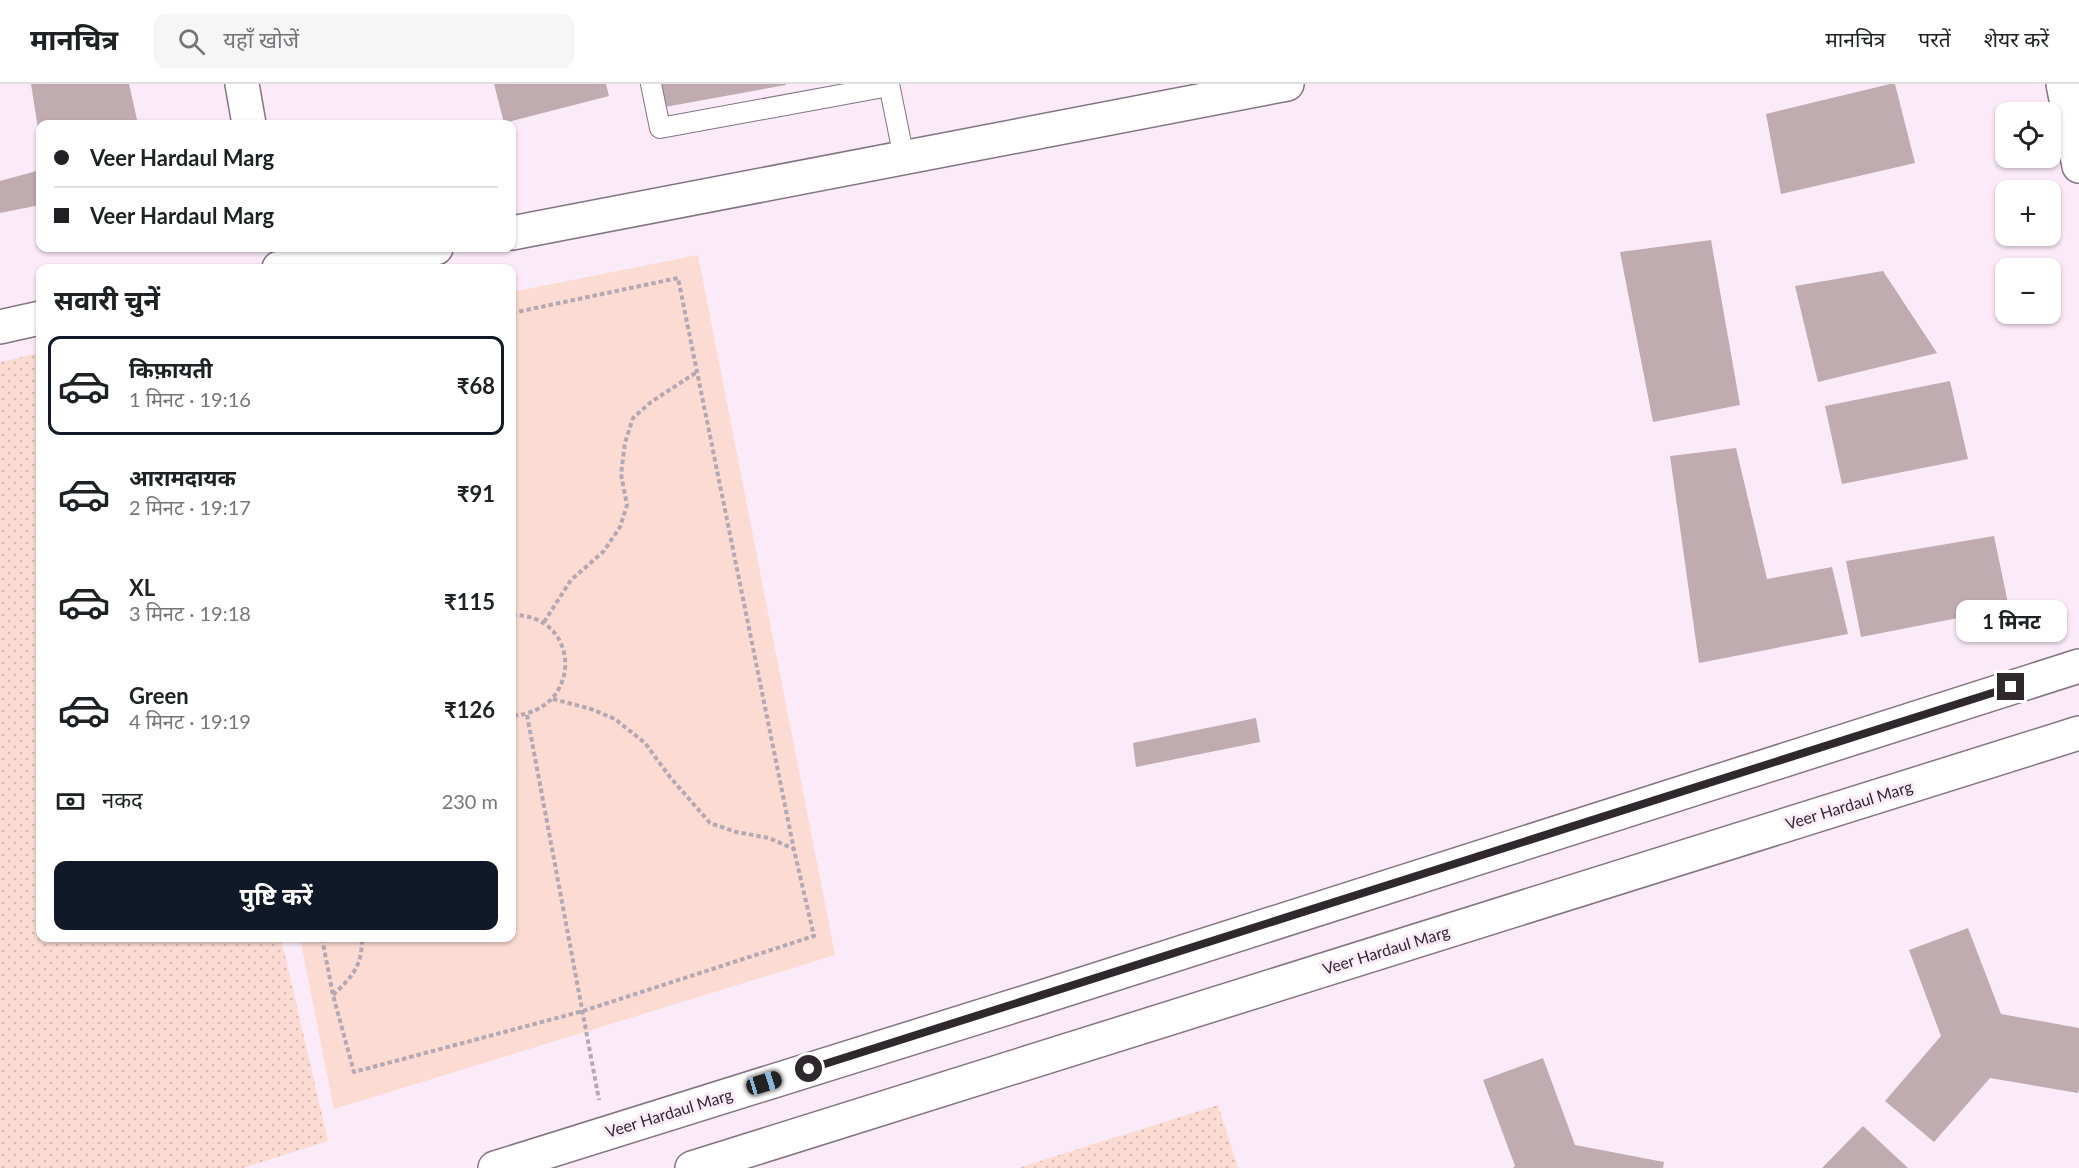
<!DOCTYPE html>
<html lang="hi">
<meta charset="utf-8">
<style>
:root{--surface:#fff;--page:#f6f6f6;--text:#202124;--muted:#757577;--line:#e0e0e0;--accent:#111827}
body{margin:0;font-family:Lato,"Noto Sans Devanagari",sans-serif;background:var(--page);color:var(--text);height:100vh;display:flex;flex-direction:column;font-size:22px;white-space:nowrap}
*{box-sizing:border-box;margin:0}
p{font-size:20px;color:var(--muted)}
.icon{flex:none;width:33px;height:33px;fill:none;stroke:currentColor;stroke-width:2;stroke-linecap:round;stroke-linejoin:round}
.map{position:relative;flex:1;overflow:hidden}
.panel{position:absolute;left:36px;top:180px;width:480px;height:678px;display:flex;flex-direction:column;background:var(--surface);border-radius:12px;box-shadow:0 2px 4px #0004}
.panel>*{flex:none}
.banner{position:absolute;left:36px;top:36px;width:480px;height:132px;border-radius:12px;box-shadow:0 2px 4px #0004;display:grid;align-content:center;height:132px;padding:0 18px;background:var(--surface)}
.buttons{position:absolute;left:1995px;top:18px;display:grid;gap:12px}
.buttons a{display:grid;place-items:center;width:66px;height:66px;border-radius:12px;background:var(--surface);box-shadow:0 2px 4px #0004;font-size:30px}
.end{position:absolute;width:27px;height:27px;margin:-14px;border:8px solid #2f292e;background:#fff;box-shadow:0 0 0 3px #fff}
.from{border-radius:50%}
.bubble{position:absolute;height:42px;border-radius:12px;background:var(--surface);box-shadow:0 2px 4px #0004;font-size:20px;font-weight:700;line-height:42px;text-align:center}
.car{position:absolute;width:18px;height:36px;margin:-18px -9px;border-radius:8px;box-shadow:0 0 4px 2px #0007;background:linear-gradient(#222 24%,#8ab4d8 0 40%,#222 0 76%,#8ab4d8 0 86%,#222 0)}
.banner b{display:flex;align-items:center;gap:21px;height:57px;font-size:22px}
.banner b+b{border-top:2px solid var(--line)}
.banner i{width:15px;height:15px;background:var(--text)}
ul{padding:0;list-style:none}
li{display:flex;align-items:center;gap:18px;height:99px;margin:0 12px 9px;padding:0 6px;border:3px solid transparent;border-radius:12px}
li div{flex:1}
li b{display:block;font-size:22px}
li em{font-style:normal;font-weight:700}
li.current{border-color:var(--accent)}
li>.icon{width:54px;height:54px;stroke-width:1.5}
h2{padding:0 18px;font-size:27px;line-height:72px}
.pay{display:flex;align-items:center;gap:15px;height:66px;padding:0 18px;font-size:22px}
.pay p{margin-inline-start:auto}
.action{display:flex;gap:12px;margin-top:auto;padding:12px 18px}
.action a{flex:1;height:69px;border-radius:12px;background:var(--accent);color:#fff;font-size:24px;font-weight:700;line-height:69px;text-align:center}
header{display:flex;align-items:center;gap:36px;box-sizing:border-box;height:84px;padding:0 30px;background:var(--surface);border-bottom:2px solid var(--line)}
header strong{font-size:28px}
nav{display:flex;gap:33px;margin-inline-start:auto;font-size:21px}
.search{width:420px;height:54px;background:var(--page);display:flex;align-items:center;gap:15px;box-sizing:border-box;padding:0 21px;border-radius:12px;color:var(--muted);font-size:22px}
.map>svg:first-child{display:block}
</style>
<header>
<strong>मानचित्र</strong>
<div class="search"><svg class="icon" aria-label="search" viewBox="0 0 24 24"><circle cx="10" cy="10" r="6"/><path d="M15 15l6 6"/></svg>यहाँ खोजें</div>
<nav><a>मानचित्र</a><a>परतें</a><a>शेयर करें</a></nav>
</header>
<div class="map">
<svg width="2079" height="1084" viewBox="0 0 2079 1084">
<defs>
<pattern id="grass-dots" width="8" height="8" patternUnits="userSpaceOnUse" patternTransform="scale(1.5)"><rect width="8" height="8" fill="#fbdbd2"/><path d="M2 2h.1M6 6h.1" fill="none" stroke="#d7bcb5" stroke-width="1.8" stroke-linecap="round"/></pattern>
</defs>
<rect width="100%" height="100%" fill="#fbebf8"/>
<path fill="url(#grass-dots)" d="M40,269V854H281L328,1057L243,1084H0V278Z
M1218,1021L1238,1084H1018Z"/>
<path fill="#fbdbd2" d="M698,171L835,871L334,1025L300,854H512V208Z"/>
<path fill="#c0abb0" d="M31,0H129L138,40H40L39,51Z
M494,0H606L609,12L504,39Z
M660,0H786V1L665,23Z
M1890,0H1895L1915,79L1781,110L1766,30Z
M40,86V121L0,129V97Z
M1711,156L1740,321L1653,338L1620,168Z
M1883,187L1937,269L1818,298L1795,202Z
M1950,297L1968,375L1842,400L1825,322Z
M1736,364L1767,495L1832,483L1848,550L1699,579L1670,372Z
M1994,452L2009,524L1861,553L1846,477Z
M1256,634L1260,658L1136,683L1133,659Z
M1968,844L2001,930L2079,944V1005L2078,1009L1990,994L1934,1058L1885,1017L1941,952L1909,866Z
M1543,974L1575,1061L1664,1078L1663,1084H1513L1515,1082L1483,996Z
M1863,1042L1908,1084H1822Z"/>
<g fill="none" stroke-linecap="round" stroke-linejoin="round">
<g stroke="#837480" stroke-width="22">
<path id="lane" d="M651,0L660,44L889,2
M889,0L904,74"/>
</g>
<g stroke="#837480" stroke-width="36">
<path id="street" d="M242,0L249,40
M2063,0L2079,82
M512,149L1287,0
M279,184L436,164
M0,243L40,234"/>
</g>
<g stroke="#837480" stroke-width="36">
<path id="secondary" d="M495,1084L1036,915L2079,582
M692,1084L2079,649"/>
</g>
<path stroke="#b4a8b2" stroke-width="4" stroke-dasharray="4.5 3" stroke-linecap="butt" d="M512,531C582,530 584,627 512,632
M544,538L571,496L604,467L620,443L627,421L621,390L625,359L633,334L651,318L697,288
M553,615L591,625L615,635L645,659L670,693L710,739L736,748L769,754L794,765
M527,631L599,1016
M322,854L333,911L354,988L583,927L814,852L794,766L678,194L512,229
M333,911C353,892 362,882 362,854"/>
<use href="#lane" stroke="#fff" stroke-width="20"/>
<use href="#street" stroke="#fff" stroke-width="33"/>
<use href="#secondary" stroke="#fff" stroke-width="33"/>
</g>
<g fill="none" stroke-linecap="round" stroke-linejoin="round">
<path stroke="#2f292e" stroke-width="8" d="M809,985L2011,603"/>
</g>
<g text-anchor="middle" stroke-width="6" stroke-linejoin="round" paint-order="stroke">
<g font-size="16" fill="#2f292e" stroke="#fbebf8">
<text transform="translate(1849 721) rotate(-17)" y="6">Veer Hardaul Marg</text>
<text transform="translate(1386 866) rotate(-17)" y="6">Veer Hardaul Marg</text>
<text transform="translate(669 1029) rotate(-17)" y="6">Veer Hardaul Marg</text>
</g>
</g>
</svg>
<div class="buttons">
<a><svg class="icon" aria-label="locate" viewBox="0 0 24 24"><circle cx="12" cy="12" r="6"/><path d="M12 2v4M12 18v4M2 12h4M18 12h4"/></svg></a>
<a>+</a>
<a>−</a>
</div>
<i class="end from" style="left:809px;top:985px"></i>
<i class="end" style="left:2011px;top:603px"></i>
<div class="bubble" style="left:1956px;top:516px;width:111px">1 मिनट</div>
<i class="car" style="left:764px;top:999px;rotate:73deg"></i>
<div class="banner">
<b><i class="from"></i>Veer Hardaul Marg</b>
<b><i></i>Veer Hardaul Marg</b>
</div>
<section class="panel">
<h2>सवारी चुनें</h2>
<ul>
<li class="current"><svg class="icon" aria-label="car" viewBox="0 0 24 24"><path d="M5 17H2v-5l4-1 3-4h7l3 4 3 1v5h-3M9 17h6M6 11h13"/><circle cx="7" cy="17" r="2"/><circle cx="17" cy="17" r="2"/></svg><div><b>किफ़ायती</b><p>1 मिनट · 19:16</p></div><em>₹68</em></li>
<li><svg class="icon" aria-label="car" viewBox="0 0 24 24"><path d="M5 17H2v-5l4-1 3-4h7l3 4 3 1v5h-3M9 17h6M6 11h13"/><circle cx="7" cy="17" r="2"/><circle cx="17" cy="17" r="2"/></svg><div><b>आरामदायक</b><p>2 मिनट · 19:17</p></div><em>₹91</em></li>
<li><svg class="icon" aria-label="car" viewBox="0 0 24 24"><path d="M5 17H2v-5l4-1 3-4h7l3 4 3 1v5h-3M9 17h6M6 11h13"/><circle cx="7" cy="17" r="2"/><circle cx="17" cy="17" r="2"/></svg><div><b>XL</b><p>3 मिनट · 19:18</p></div><em>₹115</em></li>
<li><svg class="icon" aria-label="car" viewBox="0 0 24 24"><path d="M5 17H2v-5l4-1 3-4h7l3 4 3 1v5h-3M9 17h6M6 11h13"/><circle cx="7" cy="17" r="2"/><circle cx="17" cy="17" r="2"/></svg><div><b>Green</b><p>4 मिनट · 19:19</p></div><em>₹126</em></li>
</ul>
<div class="pay"><svg class="icon" aria-label="cash" viewBox="0 0 24 24"><path d="M3 7h18v10H3z"/><circle cx="12" cy="12" r="2"/></svg>नकद<p>230 m</p></div>
<div class="action"><a>पुष्टि करें</a></div>
</section>
</div>
